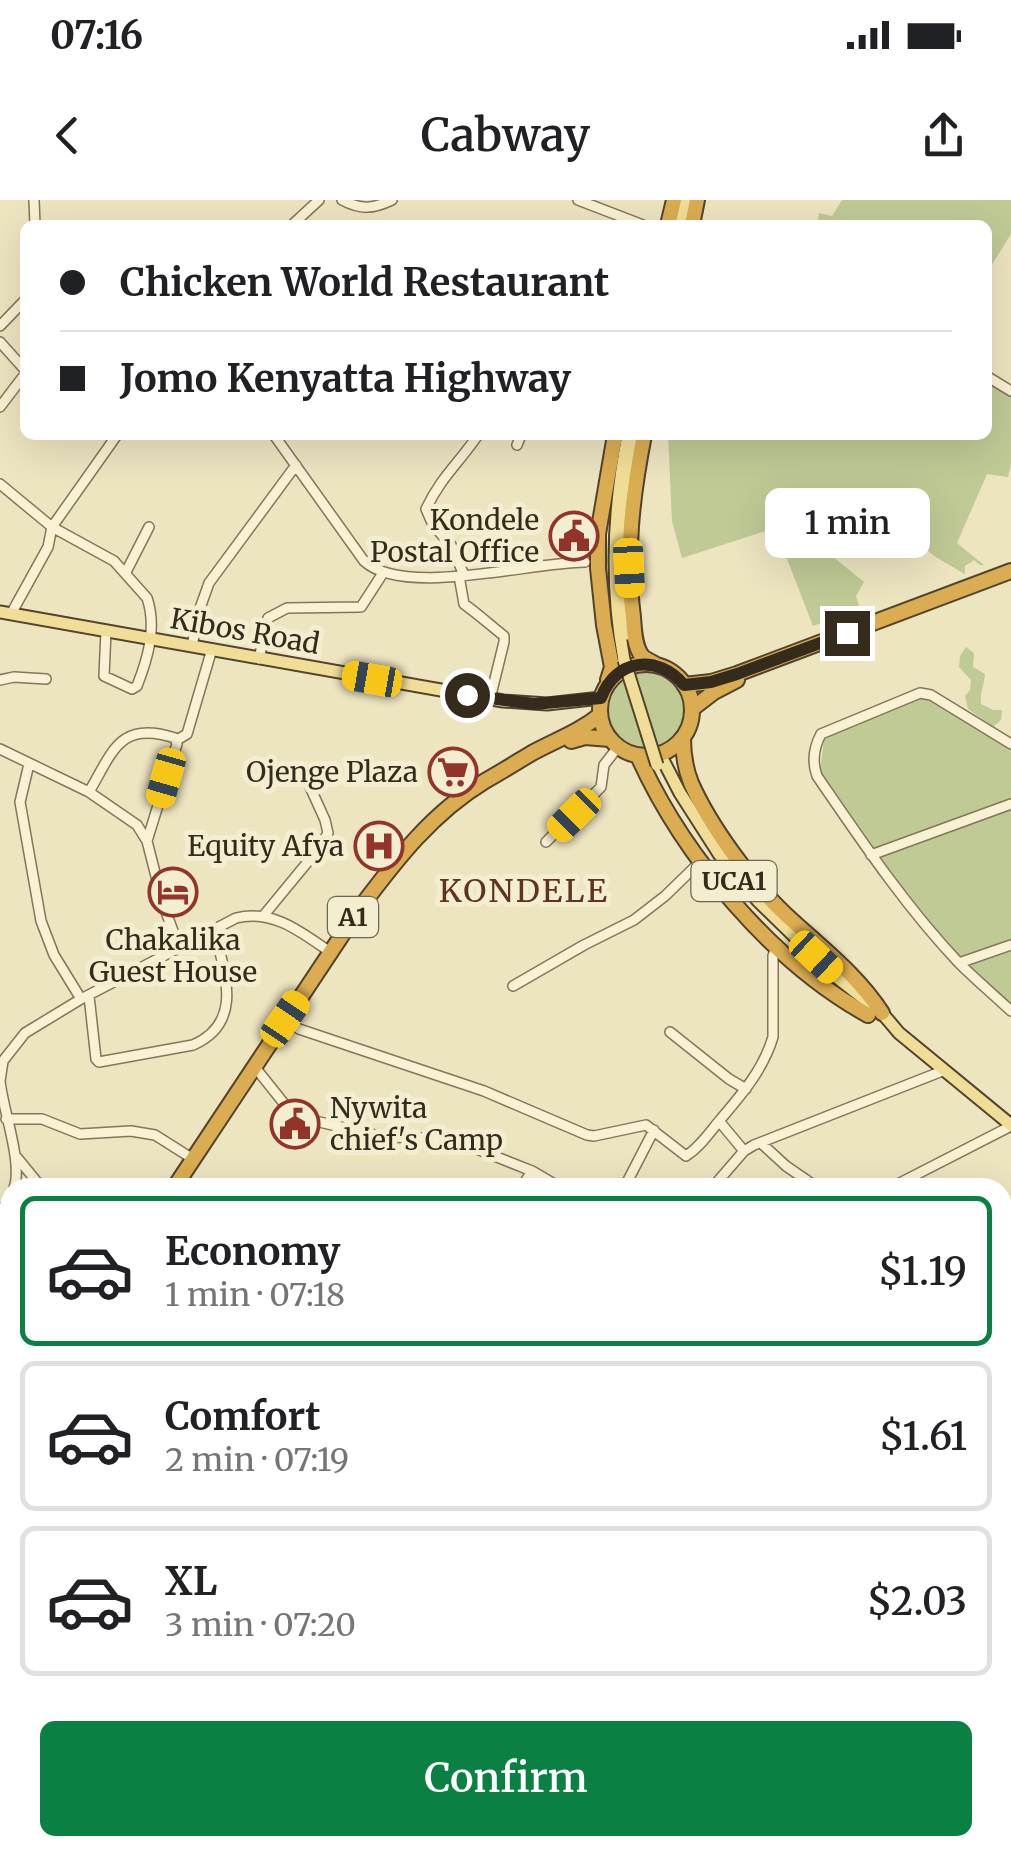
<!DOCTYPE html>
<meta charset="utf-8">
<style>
:root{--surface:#fff;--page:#f6f6f6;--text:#202124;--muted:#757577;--line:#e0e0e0;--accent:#0b8043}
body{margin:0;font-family:Merriweather,serif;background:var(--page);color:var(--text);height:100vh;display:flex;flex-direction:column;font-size:38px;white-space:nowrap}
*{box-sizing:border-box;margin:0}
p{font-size:32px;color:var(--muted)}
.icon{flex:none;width:55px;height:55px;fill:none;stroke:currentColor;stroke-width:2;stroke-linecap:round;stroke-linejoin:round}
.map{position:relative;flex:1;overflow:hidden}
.sheet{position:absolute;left:0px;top:978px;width:1012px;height:678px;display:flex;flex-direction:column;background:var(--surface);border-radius:30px 30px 0 0;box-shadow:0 10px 40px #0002}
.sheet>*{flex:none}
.top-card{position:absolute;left:20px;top:20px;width:972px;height:220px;border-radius:15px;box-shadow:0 10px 40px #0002;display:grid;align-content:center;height:220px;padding:0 40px;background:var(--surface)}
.end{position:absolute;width:45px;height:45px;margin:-22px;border:12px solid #352b1d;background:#fff;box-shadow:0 0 0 5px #fff}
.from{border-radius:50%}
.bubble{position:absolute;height:70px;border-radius:15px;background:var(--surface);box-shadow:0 10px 40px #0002;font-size:32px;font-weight:600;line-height:70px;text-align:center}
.car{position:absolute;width:30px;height:60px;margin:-30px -15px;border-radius:12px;box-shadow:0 0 8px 2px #0007;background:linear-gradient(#f5c518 24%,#345 0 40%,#f5c518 0 76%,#345 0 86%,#f5c518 0)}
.top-card b{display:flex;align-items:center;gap:35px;height:95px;font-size:38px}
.top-card b+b{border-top:2px solid var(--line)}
.top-card i{width:25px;height:25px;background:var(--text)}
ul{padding:18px 0 0;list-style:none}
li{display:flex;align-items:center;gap:30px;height:150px;margin:0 20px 15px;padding:0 20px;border:5px solid var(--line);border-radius:15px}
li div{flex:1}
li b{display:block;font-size:38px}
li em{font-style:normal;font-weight:600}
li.active{border-color:var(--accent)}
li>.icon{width:90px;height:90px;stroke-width:1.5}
.cta{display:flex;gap:20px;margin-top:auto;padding:20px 40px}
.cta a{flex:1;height:115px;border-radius:15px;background:var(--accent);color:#fff;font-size:40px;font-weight:600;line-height:115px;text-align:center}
.status{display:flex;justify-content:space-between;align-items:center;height:70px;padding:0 50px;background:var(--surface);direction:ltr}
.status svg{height:28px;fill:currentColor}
header{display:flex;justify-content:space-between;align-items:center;height:130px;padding:0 40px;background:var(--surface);font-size:45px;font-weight:600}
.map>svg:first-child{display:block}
</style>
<div class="status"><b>07:16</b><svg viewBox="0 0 49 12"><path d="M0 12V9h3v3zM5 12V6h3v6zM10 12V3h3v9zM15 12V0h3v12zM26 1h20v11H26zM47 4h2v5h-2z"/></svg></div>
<header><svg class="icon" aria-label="back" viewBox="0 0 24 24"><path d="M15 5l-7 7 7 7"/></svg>Cabway<svg class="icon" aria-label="share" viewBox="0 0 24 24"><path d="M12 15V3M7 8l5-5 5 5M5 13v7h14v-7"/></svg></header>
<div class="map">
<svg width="1011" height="1653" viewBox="0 0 1011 1653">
<rect width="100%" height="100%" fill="#ede4c0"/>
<path fill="#bfca95" d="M842,0H1011V34L988,71V25H812L818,20L819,13L832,16Z
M988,182L1011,196V264L1008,277L987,274L957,343L984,365H980L974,360L965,366V374L963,373L934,356L891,318L875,312L832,356L864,382L856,396L860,409L813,426L775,328L682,358L672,321L668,235H988Z
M966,447L974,453L973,467L985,474C984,485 980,493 981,504L993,510H1002L1001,520L993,527L968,509L965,496L970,490L971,480L959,467L960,456Z
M603 510a43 43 0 1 1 86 0a43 43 0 1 1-86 0Z
M922,496L932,499L1011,546V807L959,758L870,649L820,574L824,538Z
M0,1534L10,1535V1645H51L46,1653H0Z"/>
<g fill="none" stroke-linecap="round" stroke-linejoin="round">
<path stroke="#6b8d88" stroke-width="2.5" d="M0,1529L10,1530
M1002,1612L1011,1611"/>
<g stroke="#857559" stroke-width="12">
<path id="minor" d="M34,0L35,25
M342,0C361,10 373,9 392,0
M578,0L643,25
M292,25L319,0
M0,126L25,100
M0,142L25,170
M988,177L1011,191
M0,207L25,174
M274,235L364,361C404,398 531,362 585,362
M517,245L521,235
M0,284L52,327L114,361L147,398C157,427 148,458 137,486L132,489L104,476L106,431
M126,372L149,327
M464,375L451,345L433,325L426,309C441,277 459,263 478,235
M459,376L464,404C478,414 490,425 504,436V442L490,499
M11,414L48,347L52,327L117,235
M192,446L199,411L209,383L296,265
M259,459L268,418L287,408L361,407L383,373
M0,480L14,477L46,479
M177,540L187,534L212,449
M1011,544L931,495L920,493L821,534C814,547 812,562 817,576C861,640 905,706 959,763C976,780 994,795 1011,811
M0,549L89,592L137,625L147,641L163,704L179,747
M29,564L20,602L41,721L54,755L81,799
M89,592C113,551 120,520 175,538L177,544L147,641
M546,642L601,587L604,565L618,547
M871,655L1011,604
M264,715L320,647L328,633L325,620L310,587
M959,763L1011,745
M513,786L584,745L634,720L665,696L701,661
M89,796L96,859L99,862L193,845C246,822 223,769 214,728
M290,822L299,829L484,891L587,935L594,936L646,925L686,956C700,947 710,932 720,920C742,894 763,870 773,837V756L776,747
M670,832L729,879L746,889
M258,871L290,911L298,917L384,937L424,938L469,946L532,971L561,988
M0,881L3,861L25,833L81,799L236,718C273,709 301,732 330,752
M0,881C3,910 23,963 14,988
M6,919H42L80,934L131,931L155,935L193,959
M719,921L744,951
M761,943L786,966L818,988
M15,955L42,988
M318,988L324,984L372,988
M521,988L532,971
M624,988L654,930
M712,988L744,951L754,945L945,870
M890,988L1011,926
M1,1008L10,1026
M1008,1078L1006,1098L1011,1104
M1002,1174L1011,1173
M0,1236L10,1230
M0,1275L10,1260
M1002,1399H1011
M0,1435L10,1427"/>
</g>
<g stroke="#53432d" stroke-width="15">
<path id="major" d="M676,25L682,0
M685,25L690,0
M623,354L627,291L637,235
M624,393L627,434
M0,412L503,501L547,504L601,498
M624,460C610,385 613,310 628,235
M664,562L680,593L719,654L758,701L835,776L882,813L899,833L1011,925"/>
</g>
<g stroke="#53432d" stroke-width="18">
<path id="highway" d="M668,25L674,0
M692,25L697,0
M644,235C632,296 625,356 633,417C634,429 634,446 642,456C645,459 651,462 655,464
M600 510a46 46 0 1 1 92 0a46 46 0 1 1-92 0Z
M608,480L612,467L604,425L598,368V334L615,235
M684,485L711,482L737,474L1011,371
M692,509L714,492L737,480
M683,538C683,553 685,568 691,583C710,626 751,682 785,714C819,746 856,773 882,813
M571,541L585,537L610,539
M638,556C683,656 772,762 868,815
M174,988L360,708C396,660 432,613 485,581C501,572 517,562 532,553C556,540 579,532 600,515
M0,1255L10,1240"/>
</g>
<use href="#minor" stroke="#f8f1d3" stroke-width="9"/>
<use href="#major" stroke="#f0de98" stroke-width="11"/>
<use href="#highway" stroke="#dbad52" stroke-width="14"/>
<g stroke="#53432d" stroke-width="15" stroke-linecap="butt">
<path id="major-bridge" d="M624,460L657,565"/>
</g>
<use href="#major-bridge" stroke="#f0de98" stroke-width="11"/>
</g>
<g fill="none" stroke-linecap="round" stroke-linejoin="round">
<path stroke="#352b1d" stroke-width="12" d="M467,495L534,504L601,498C616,458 658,454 684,485L711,482L737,474L847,433"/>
</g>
<defs>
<g id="civic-ring" transform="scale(2.5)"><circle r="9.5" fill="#f4eed0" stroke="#93342a" stroke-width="1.5"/><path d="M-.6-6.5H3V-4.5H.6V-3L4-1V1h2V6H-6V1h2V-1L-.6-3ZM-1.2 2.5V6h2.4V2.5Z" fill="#93342a"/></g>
<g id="supermarket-ring" transform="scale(2.5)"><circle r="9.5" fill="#f4eed0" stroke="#93342a" stroke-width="1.5"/><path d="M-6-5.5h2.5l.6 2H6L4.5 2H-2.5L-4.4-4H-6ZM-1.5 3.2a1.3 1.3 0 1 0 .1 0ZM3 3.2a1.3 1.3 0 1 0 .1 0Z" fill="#93342a"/></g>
<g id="hospital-ring" transform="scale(2.5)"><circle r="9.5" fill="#f4eed0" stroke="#93342a" stroke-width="1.5"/><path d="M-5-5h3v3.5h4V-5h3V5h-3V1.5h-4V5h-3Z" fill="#93342a"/></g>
<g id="hotel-ring" transform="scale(2.5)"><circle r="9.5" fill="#f4eed0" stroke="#93342a" stroke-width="1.5"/><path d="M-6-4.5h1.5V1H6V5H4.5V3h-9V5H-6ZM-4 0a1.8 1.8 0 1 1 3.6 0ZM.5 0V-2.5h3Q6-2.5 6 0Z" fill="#93342a"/></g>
</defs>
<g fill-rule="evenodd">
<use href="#civic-ring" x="574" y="336"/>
<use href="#supermarket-ring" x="453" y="572"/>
<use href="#hospital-ring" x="379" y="646"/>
<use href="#hotel-ring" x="173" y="692"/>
<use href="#civic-ring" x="295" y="924"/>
</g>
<g text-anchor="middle" stroke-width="10" stroke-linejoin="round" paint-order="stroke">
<g fill="#f4eed0" stroke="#6e6653" stroke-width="2.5">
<rect x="691.5" y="661" width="85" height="40" rx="8"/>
<rect x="328" y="697" width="50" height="40" rx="8"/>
</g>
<g font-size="25" font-weight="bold" fill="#352b1d">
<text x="734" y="690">UCA1</text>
<text x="353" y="726">A1</text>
</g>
<g font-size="28" fill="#352b1d" stroke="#f4eed0" text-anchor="end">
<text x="539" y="330">Kondele<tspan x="539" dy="32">Postal Office</tspan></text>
<text x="418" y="582">Ojenge Plaza</text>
<text x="344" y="656">Equity Afya</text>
<text x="173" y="750" text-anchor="middle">Chakalika<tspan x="173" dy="32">Guest House</tspan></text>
<text x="330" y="918" text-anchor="start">Nywita<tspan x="330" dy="32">chief's Camp</tspan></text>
</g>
<g font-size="28" fill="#352b1d" stroke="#f4eed0">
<text transform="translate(245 431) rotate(10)" y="10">Kibos Road</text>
</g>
<g font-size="32" letter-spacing="2.5" fill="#61321d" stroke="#f4eed0">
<text x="524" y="702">KONDELE</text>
</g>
</g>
</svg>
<i class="end from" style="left:467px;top:495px"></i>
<i class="end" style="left:847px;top:433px"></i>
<div class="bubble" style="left:765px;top:288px;width:165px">1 min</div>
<i class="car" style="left:629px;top:368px;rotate:177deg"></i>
<i class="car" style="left:372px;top:479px;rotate:280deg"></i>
<i class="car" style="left:166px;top:578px;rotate:196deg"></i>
<i class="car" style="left:574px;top:615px;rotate:225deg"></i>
<i class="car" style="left:816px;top:757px;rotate:133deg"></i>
<i class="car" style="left:285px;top:819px;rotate:34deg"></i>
<div class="top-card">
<b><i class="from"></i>Chicken World Restaurant</b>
<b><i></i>Jomo Kenyatta Highway</b>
</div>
<section class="sheet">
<ul>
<li class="active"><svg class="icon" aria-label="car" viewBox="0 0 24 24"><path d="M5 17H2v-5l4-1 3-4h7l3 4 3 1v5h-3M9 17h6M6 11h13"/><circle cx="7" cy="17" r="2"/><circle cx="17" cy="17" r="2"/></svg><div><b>Economy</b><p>1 min · 07:18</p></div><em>$1.19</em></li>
<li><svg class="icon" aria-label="car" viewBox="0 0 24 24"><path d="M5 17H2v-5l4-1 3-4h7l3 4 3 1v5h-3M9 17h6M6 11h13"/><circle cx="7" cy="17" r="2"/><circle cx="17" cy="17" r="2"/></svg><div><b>Comfort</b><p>2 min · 07:19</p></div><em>$1.61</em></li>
<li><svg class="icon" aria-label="car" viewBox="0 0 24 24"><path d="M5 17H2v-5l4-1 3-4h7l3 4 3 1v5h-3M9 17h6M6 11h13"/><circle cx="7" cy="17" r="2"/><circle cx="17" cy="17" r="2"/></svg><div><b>XL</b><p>3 min · 07:20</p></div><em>$2.03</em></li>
</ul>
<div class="cta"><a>Confirm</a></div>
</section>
</div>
